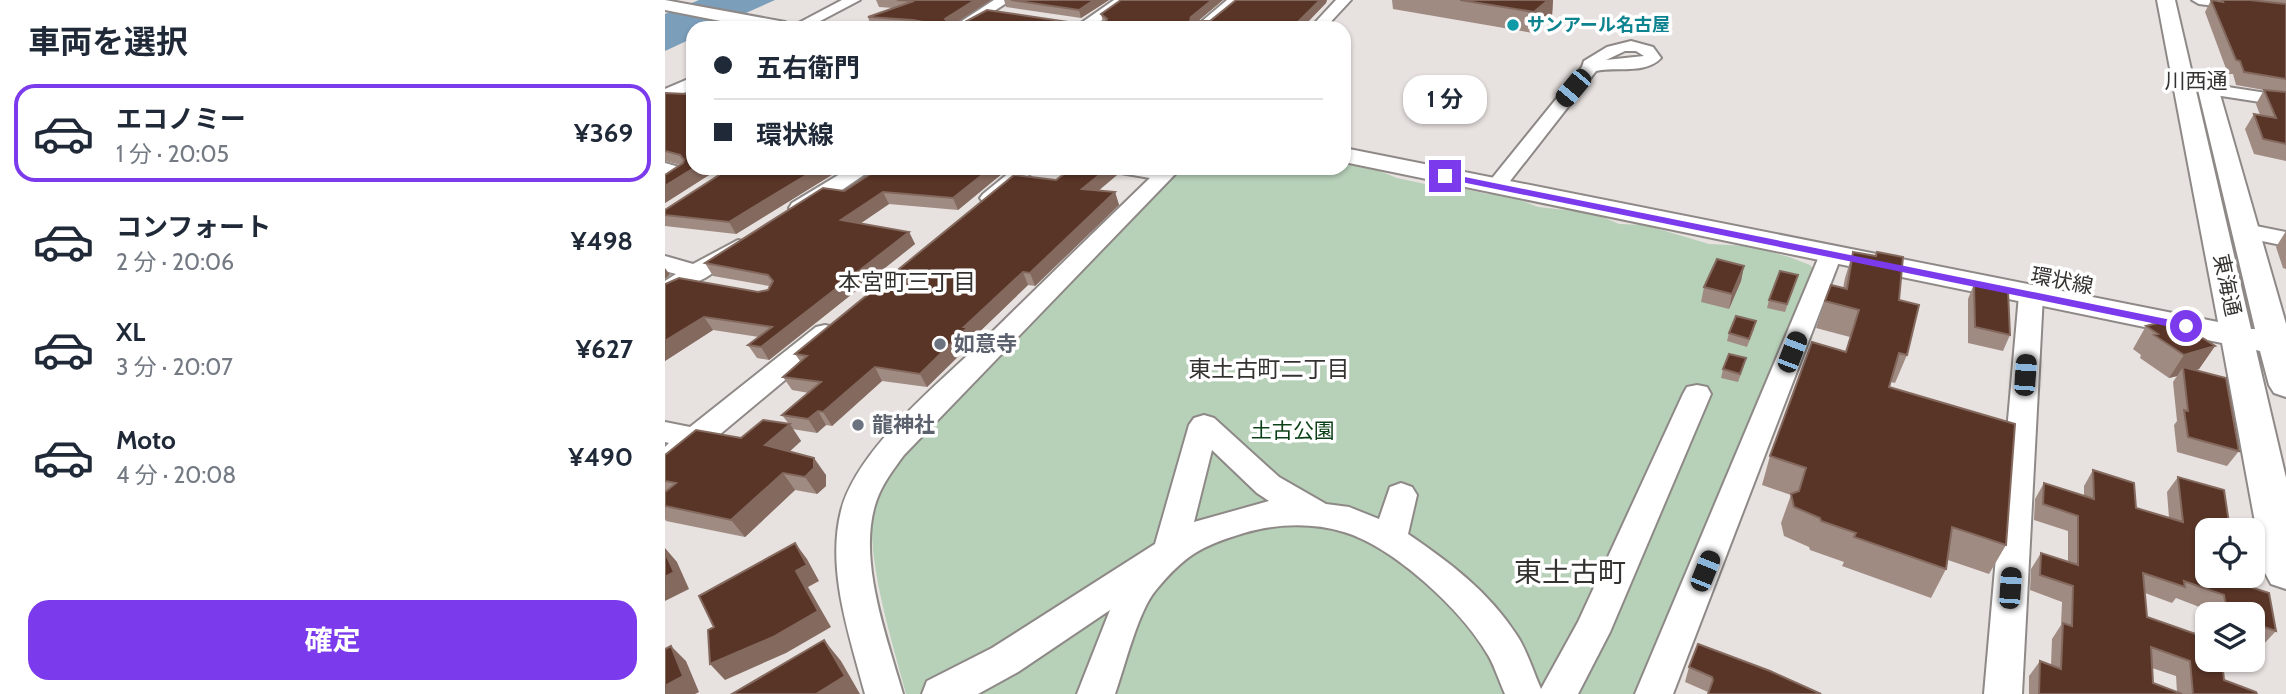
<!DOCTYPE html>
<html lang="ja">
<meta charset="utf-8">
<style>
:root{--surface:#fff;--page:#f2f2f3;--text:#1f2937;--muted:#747a83;--line:#e0e1e3;--accent:#7c3aed}
body{margin:0;font-family:Cabin,"Noto Sans JP",sans-serif;background:var(--page);color:var(--text);height:100vh;display:flex;flex-direction:column;font-size:26px;white-space:nowrap}
*{box-sizing:border-box;margin:0}
p{font-size:23px;color:var(--muted)}
.icon{flex:none;width:38px;height:38px;fill:none;stroke:currentColor;stroke-width:2;stroke-linecap:round;stroke-linejoin:round}
.map{position:relative;flex:1;overflow:hidden}
.side{display:flex;flex-direction:column;background:var(--surface);width:665px}
.side>*{flex:none}
.hud{position:absolute;left:21px;top:21px;width:665px;height:154px;border-radius:21px;box-shadow:0 2px 5px #0004;display:grid;align-content:center;height:154px;padding:0 28px;background:var(--surface)}
.fabs{position:absolute;left:1530px;top:518px;display:grid;gap:14px}
.fabs a{display:grid;place-items:center;width:70px;height:70px;border-radius:14px;background:var(--surface);box-shadow:0 2px 5px #0004;font-size:35px}
.end{position:absolute;width:32px;height:32px;margin:-16px;border:9px solid #7c3aed;background:#fff;box-shadow:0 0 0 4px #fff}
.from{border-radius:50%}
.bubble{position:absolute;height:49px;border-radius:21px;background:var(--surface);box-shadow:0 2px 5px #0004;font-size:23px;font-weight:700;line-height:49px;text-align:center}
.car{position:absolute;width:21px;height:42px;margin:-21px -10px;border-radius:9px;box-shadow:0 0 5px 2px #0007;background:linear-gradient(#222 24%,#8ab4d8 0 40%,#222 0 76%,#8ab4d8 0 86%,#222 0)}
.hud b{display:flex;align-items:center;gap:24px;height:66px;font-size:26px}
.hud b+b{border-top:2px solid var(--line)}
.hud i{width:18px;height:18px;background:var(--text)}
ul{padding:0;list-style:none}
li{display:flex;align-items:center;gap:21px;height:98px;margin:0 14px 10px;padding:0 14px;border:4px solid transparent;border-radius:21px}
li div{flex:1}
li b{display:block;font-size:26px}
li em{font-style:normal;font-weight:700}
li.active{border-color:var(--accent)}
li>.icon{width:63px;height:63px;stroke-width:1.5}
h2{padding:0 28px;font-size:32px;line-height:84px}
.button{display:flex;gap:14px;margin-top:auto;padding:14px 28px}
.button a{flex:1;height:80px;border-radius:21px;background:var(--accent);color:#fff;font-size:28px;font-weight:700;line-height:80px;text-align:center}
main{display:flex;flex:1;min-height:0}
.map>svg:first-child{display:block}
</style>
<main>
<section class="side">
<h2>車両を選択</h2>
<ul>
<li class="active"><svg class="icon" aria-label="car" viewBox="0 0 24 24"><path d="M5 17H2v-5l4-1 3-4h7l3 4 3 1v5h-3M9 17h6M6 11h13"/><circle cx="7" cy="17" r="2"/><circle cx="17" cy="17" r="2"/></svg><div><b>エコノミー</b><p>1 分 · 20:05</p></div><em>¥369</em></li>
<li><svg class="icon" aria-label="car" viewBox="0 0 24 24"><path d="M5 17H2v-5l4-1 3-4h7l3 4 3 1v5h-3M9 17h6M6 11h13"/><circle cx="7" cy="17" r="2"/><circle cx="17" cy="17" r="2"/></svg><div><b>コンフォート</b><p>2 分 · 20:06</p></div><em>¥498</em></li>
<li><svg class="icon" aria-label="car" viewBox="0 0 24 24"><path d="M5 17H2v-5l4-1 3-4h7l3 4 3 1v5h-3M9 17h6M6 11h13"/><circle cx="7" cy="17" r="2"/><circle cx="17" cy="17" r="2"/></svg><div><b>XL</b><p>3 分 · 20:07</p></div><em>¥627</em></li>
<li><svg class="icon" aria-label="car" viewBox="0 0 24 24"><path d="M5 17H2v-5l4-1 3-4h7l3 4 3 1v5h-3M9 17h6M6 11h13"/><circle cx="7" cy="17" r="2"/><circle cx="17" cy="17" r="2"/></svg><div><b>Moto</b><p>4 分 · 20:08</p></div><em>¥490</em></li>
</ul>
<div class="button"><a>確定</a></div>
</section>
<div class="map">
<svg width="1621" height="694" viewBox="0 0 1621 694">
<rect width="100%" height="100%" fill="#e7e1df"/>
<path fill="#b7d0b8" d="M679,165L702,166L732,178L783,189L791,187L822,194L843,195L873,207L928,213L954,224L980,225L1044,244L1084,246L1124,257L1145,265L1148,269L973,694H241C229,648 199,554 209,509C212,494 218,481 225,469L515,168H679Z"/>
<path fill="#7b9ebb" d="M34,0H110L47,28H28V38L0,51V14Z"/>
<g fill="none" stroke-linecap="round" stroke-linejoin="round">
<g stroke="#8e8987" stroke-width="4">
<path id="minor" d="M177,0H195L142,28H124Z
M329,0H346L303,28H286Z
M449,0H465L426,28H409Z
M562,0H578L545,28H529Z
M671,0H686L660,28H645Z
M1527,0H1567L1621,7V15L1534,4Z
M966,41L988,47L996,58C980,75 951,66 931,71L838,190H824L821,186L824,182L917,67L919,61L942,47ZM960,51H971L979,56L941,60Z
M28,77V89L0,101V89Z
M1543,84L1621,96V106L1537,93L1535,89Z
M0,163L21,169L24,173L7,186L0,188Z
M185,168H209L143,213H127L124,208L127,203Z
M350,168H372L332,202H318L315,198L318,194Z
M447,168H516L239,455C228,470 217,484 211,502C192,559 222,638 238,694H200C185,637 161,570 176,511C192,448 275,383 321,338C376,284 430,231 485,178L450,172Z
M1581,224L1621,232V246L1573,236L1570,231L1573,226Z
M73,240L81,242L84,247L81,252L40,278L0,298V281L11,274L0,271V256L28,264Z
M1166,247L1174,249L1177,254L1008,694H970L1155,254L1158,249Z
M1366,288L1375,290L1378,295L1357,694H1319L1354,295L1357,290Z
M160,325L169,327L173,333L169,339L11,471L0,474V447L4,443L0,442V422L25,427L151,327Z
M1032,385L1042,387L1046,394L945,632L913,694H840C834,681 830,667 823,655C797,610 729,547 679,532C646,522 610,524 579,533C536,546 520,555 491,590C473,611 460,666 450,694H412L445,610L353,672L313,694H257L262,681L327,648L490,544L524,425L529,418L539,415L549,418L614,477L661,504L684,507L714,519L725,487L736,483L747,487L752,495L743,534C784,562 823,591 851,634C862,650 868,671 876,689L913,622L1018,394L1022,387ZM547,450L592,493L604,501L529,522Z"/>
</g>
<g stroke="#8e8987" stroke-width="4">
<path id="major" d="M0,0L120,22L129,28H91L0,10Z
M1492,0H1510L1586,329H1590L1530,77L1533,73H1547L1550,77L1621,324V397L1609,393L1604,385L1595,351L1591,350L1621,478V589L1606,584L1599,571L1557,343L679,162V148L1553,322Z"/>
</g>
<use href="#minor" fill="#fff" fill-rule="evenodd"/>
<use href="#major" fill="#fff" fill-rule="evenodd"/>
</g>
<path fill="#a08b83" fill-rule="evenodd" d="M211,0H326L292,22H438L436,14L456,0H558L533,21H545L571,0H662L661,3L637,28H248L206,26L203,17L228,8L214,7Z
M339,0H444L416,18L341,7Z
M727,0H888L887,16L868,33L728,9Z
M1546,0L1553,1L1554,0H1585L1621,4V161L1589,154L1580,129L1589,114L1595,115L1591,104L1599,90L1571,85L1568,74H1563L1540,12Z
M1587,0H1621V4Z
M0,93L22,94L28,168H55L0,203L16,165L0,161Z
M65,168H178L71,234L0,226V210Z
M210,168H344L293,210L224,204L196,223L244,232L250,244L104,360L92,358L83,345L94,337L48,330L0,361V284L93,292L103,290L104,286L48,276L40,263L179,191L211,170Z
M407,168H450L452,175L433,191L450,192L454,205L370,286L363,285L308,338L309,341L262,387L217,381L167,426L161,425L152,433L127,429L136,441L124,452L161,475V486L152,494L130,490L80,537L1,521L0,519V455L76,438L124,424L117,415L144,393L127,390L118,377L135,361L130,354L391,180Z
M1621,231V269L1618,268L1611,247Z
M1188,252L1234,300L1242,355L1230,383L1226,382L1224,387L1341,545L1324,574L1283,560L1281,569L1266,598L1177,566L1179,562L1145,550L1144,547L1119,536L1116,523L1126,495L1097,485L1105,456L1181,351L1185,337L1151,328L1160,301L1178,288L1180,278Z
M1079,266L1076,281L1064,309L1036,302L1039,287Z
M1130,282L1120,312L1102,308L1104,300Z
M1309,284L1345,335L1338,351L1303,343V299Z
M1481,326L1550,346L1534,369L1530,371L1574,451L1562,466L1512,452L1509,425L1512,421L1508,382L1512,376L1504,378L1475,358L1476,355L1468,349Z
M1089,329L1082,347L1062,341L1064,333Z
M1079,366L1073,382L1056,378L1058,369Z
M1428,470L1471,508L1504,518L1502,492L1513,477L1573,583L1611,631L1596,647L1587,644V614H1546L1545,611L1511,598L1507,603L1480,593L1482,617L1559,680L1592,694H1364V676L1375,661L1386,665L1387,639L1396,625L1397,602L1365,590L1366,569L1376,553L1403,562V531L1369,520L1370,499L1379,483L1419,496V486ZM1487,668L1511,676L1512,692L1488,683Z
M1024,667L1105,671L1043,694V692L1020,682Z"/>
<path fill="#84695e" d="M310,0H326L283,28L280,19Z
M429,0H444L416,18L414,10Z
M547,0H558L527,26L525,21L526,17Z
M655,0H662L661,3L637,28H627Z
M883,0H888L887,16L868,33L869,12Z
M29,168H55L0,203V186Z
M153,168H178L71,234L64,222Z
M326,168H344L293,210L288,198Z
M443,168H450L452,175L421,201L417,189Z
M218,192L224,204L183,232L176,220Z
M450,192L454,205L370,286L365,273Z
M244,232L250,244L104,360L96,347Z
M1079,266L1076,281L1064,309L1067,294Z
M0,268L5,275L0,279Z
M358,272L363,285L308,338L309,341L262,387L255,374L299,327Z
M39,317L48,330L0,361V341Z
M1550,346L1534,369L1518,374V367L1512,376L1504,378L1519,355Z
M210,367L217,381L167,426L158,412Z
M153,411L161,425L152,433L143,419Z
M125,424L136,441L112,463L100,445Z
M149,458L161,475V486L152,494L140,477Z
M118,473L130,490L80,537L66,520Z
M130,543L142,559L154,581L143,587L166,627L121,653L60,680L45,664L131,571Z
M0,548L12,562L24,589L0,601Z
M159,640L176,661L195,694H151Z
M6,646L21,661L34,692L30,694H0V686Z"/>
<path fill="#593527" stroke="#84695e" stroke-width="2" d="M232,0H310L280,19L283,22H300L322,10L403,22H440L442,19L436,14L456,0H547L526,17L525,21H545L571,0H655L627,28H289L248,20L203,17L249,1Z
M346,0H429L414,10Z
M795,0H883L869,12Z
M1546,0L1558,2L1557,0H1585L1621,4V79L1579,72L1575,61L1571,60Z
M1599,90L1621,92V144L1598,139L1589,114L1611,118Z
M28,91V168H29L0,186V175L18,163L19,160L15,155L0,151V93L22,94Z
M65,168H153L64,222L0,215V210Z
M215,168H326L288,198L218,192L176,220L244,232L96,347L83,345L107,327L39,317L0,341V284L14,278L93,292L103,290L108,281L103,275L40,263L158,188L179,191Z
M407,168H443L417,189L450,192L365,273L358,272L299,327H303L255,374L210,367L158,412L153,411L143,419L117,415L156,382L118,377L142,356L130,354L349,175L391,180Z
M1188,252L1211,256L1212,252L1238,257L1234,300L1254,305L1242,355L1234,353L1224,387L1350,424L1341,545L1287,527L1281,569L1189,537L1191,533L1156,521L1155,518L1129,507L1126,494L1134,491L1141,468L1105,456L1147,342L1181,352L1194,310L1160,301L1166,285L1182,289Z
M1052,259L1079,266L1067,294L1039,287Z
M1115,271L1133,275L1122,304L1104,300Z
M1309,284L1343,291L1345,335L1310,327Z
M1071,316L1091,321L1084,339L1064,333Z
M1508,319L1550,346L1519,355L1489,335L1493,334L1481,326Z
M1064,354L1081,358L1075,374L1058,369Z
M1518,367L1561,378L1574,451L1523,437L1519,410L1523,411Z
M98,420L125,424L100,445L149,458V468L140,477L118,473L66,520L0,506V492L11,483L0,481V455L31,430L76,438Z
M1428,470L1469,483L1471,508L1518,522L1513,477L1559,490L1565,530H1542V576H1572L1573,583L1604,593L1611,631L1587,623V614H1562L1559,595L1519,581L1520,587L1478,573L1482,617L1542,638V660H1557L1559,680L1591,692L1592,694H1528L1525,661L1486,647L1488,683L1517,694H1374L1375,661L1396,669L1398,623L1407,626L1408,586L1375,575L1376,553L1413,565V516L1378,504L1379,483L1429,499Z
M130,543L142,565L131,571L153,611L108,637L45,664L43,630L49,627L34,596Z
M0,552L9,572L0,577Z
M159,640L180,676L151,694H67Z
M1033,644L1105,671L1156,694H1043L1048,680L1047,677L1024,667Z
M6,646L18,676L0,686V649Z"/>
<path fill="#7c3aed" d="M780,173L1521,323L1527,326L1521,330L777,178Z"/>
<circle fill="#0f9aa8" stroke="#fff" stroke-width="2.5" cx="848" cy="25" r="7"/>
<g fill="#6b7280" stroke="#fff" stroke-width="2.5">
<circle cx="275" cy="344" r="7"/>
<circle cx="193" cy="425" r="7"/>
</g>
<g text-anchor="middle" stroke-width="7" stroke-linejoin="round" paint-order="stroke">
<g font-size="18" font-weight="bold" fill="#0d838f" stroke="#fff" text-anchor="start">
<text x="862" y="31">サンアール名古屋</text>
</g>
<g font-size="21" fill="#353332" stroke="#fff">
<text x="1531" y="88">川西通</text>
</g>
<g font-size="21" fill="#353332" stroke="#fff">
<text transform="translate(1397 281) rotate(11)" y="7">環状線</text>
<text transform="translate(1562 285) rotate(78)" y="7">東海通</text>
</g>
<g font-size="21" font-weight="bold" fill="#5b616d" stroke="#fff" text-anchor="start">
<text x="289" y="351">如意寺</text>
<text x="207" y="432">龍神社</text>
</g>
<g font-size="21" fill="#0b3f16" stroke="#fff">
<text x="628" y="438">土古公園</text>
</g>
<g font-size="23" fill="#353332" stroke="#fff">
<text x="242" y="290">本宮町三丁目</text>
<text x="604" y="377">東土古町二丁目</text>
</g>
<g font-size="28" fill="#353332" stroke="#fff">
<text x="905" y="582">東土古町</text>
</g>
</g>
</svg>
<div class="fabs">
<a><svg class="icon" aria-label="locate" viewBox="0 0 24 24"><circle cx="12" cy="12" r="6"/><path d="M12 2v4M12 18v4M2 12h4M18 12h4"/></svg></a>
<a><svg class="icon" aria-label="layers" viewBox="0 0 24 24"><path d="M12 4l9 5-9 5-9-5zM3 14l9 5 9-5"/></svg></a>
</div>
<i class="end from" style="left:1521px;top:326px"></i>
<i class="end" style="left:780px;top:176px"></i>
<div class="bubble" style="left:738px;top:75px;width:84px">1 分</div>
<i class="car" style="left:908px;top:88px;rotate:220deg"></i>
<i class="car" style="left:1127px;top:352px;rotate:21deg"></i>
<i class="car" style="left:1360px;top:375px;rotate:4deg"></i>
<i class="car" style="left:1040px;top:571px;rotate:22deg"></i>
<i class="car" style="left:1345px;top:588px;rotate:4deg"></i>
<div class="hud">
<b><i class="from"></i>五右衛門</b>
<b><i></i>環状線</b>
</div>
</div>
</main>
